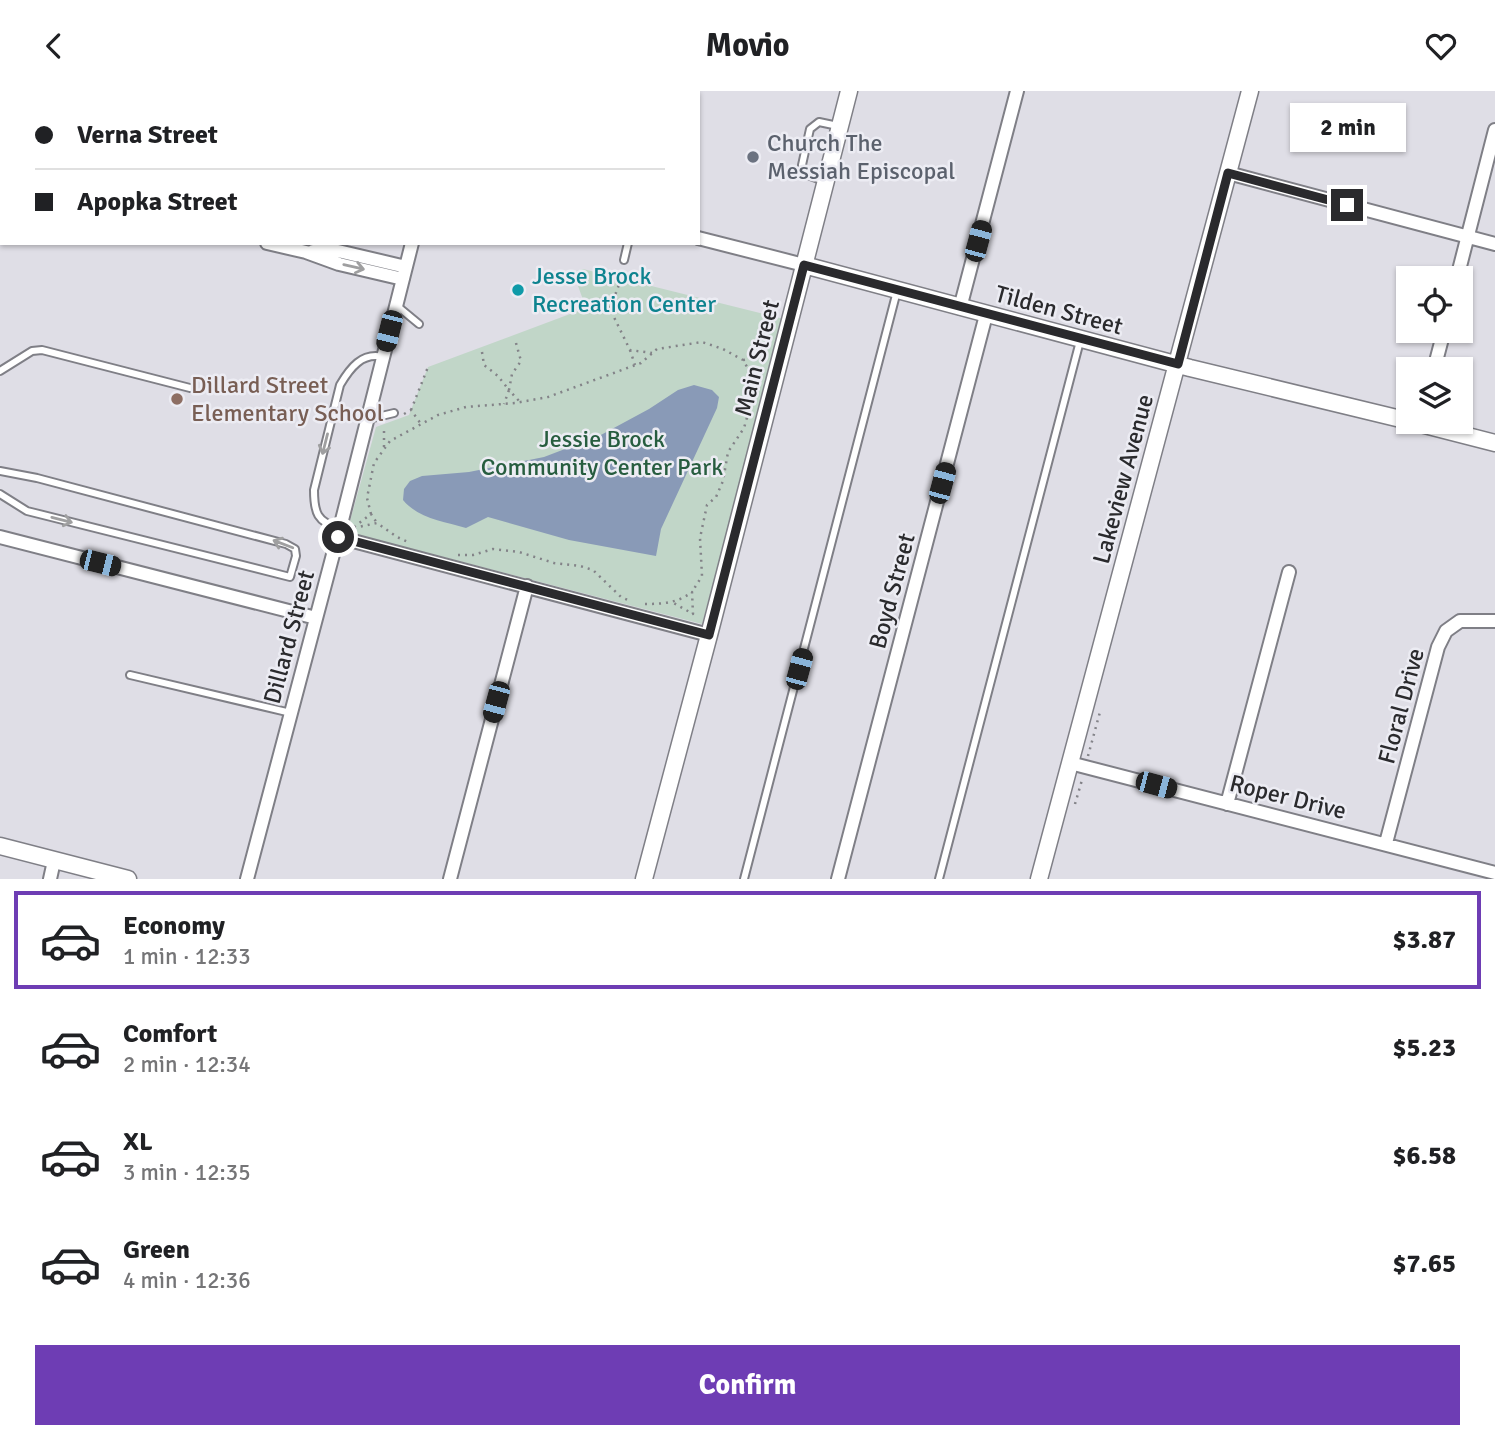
<!DOCTYPE html>
<meta charset="utf-8">
<style>
:root{--surface:#fff;--page:#f6f6f6;--text:#202124;--muted:#757577;--line:#e0e0e0;--accent:#6e3db4}
body{margin:0;font-family:Signika,sans-serif;background:var(--page);color:var(--text);height:100vh;display:flex;flex-direction:column;font-size:26px;white-space:nowrap}
*{box-sizing:border-box;margin:0}
p{font-size:23px;color:var(--muted)}
.icon{flex:none;width:38px;height:38px;fill:none;stroke:currentColor;stroke-width:2;stroke-linecap:round;stroke-linejoin:round}
.map{position:relative;height:788px;overflow:hidden}
.details{display:flex;flex-direction:column;background:var(--surface);flex:1}
.details>*{flex:none}
.guide{position:absolute;left:0px;top:0px;width:700px;height:154px;box-shadow:0 2px 5px #0004;display:grid;align-content:center;height:154px;padding:0 35px;background:var(--surface)}
.controls{position:absolute;left:1396px;top:175px;display:grid;gap:14px}
.controls a{display:grid;place-items:center;width:77px;height:77px;border-radius:0px;background:var(--surface);box-shadow:0 2px 5px #0004;font-size:35px}
.end{position:absolute;width:32px;height:32px;margin:-16px;border:9px solid #2a2a2d;background:#fff;box-shadow:0 0 0 4px #fff}
.from{border-radius:50%}
.bubble{position:absolute;height:49px;border-radius:0px;background:var(--surface);box-shadow:0 2px 5px #0004;font-size:23px;font-weight:800;line-height:49px;text-align:center}
.car{position:absolute;width:21px;height:42px;margin:-21px -10px;border-radius:9px;box-shadow:0 0 5px 2px #0007;background:linear-gradient(#222 24%,#8ab4d8 0 40%,#222 0 76%,#8ab4d8 0 86%,#222 0)}
.guide b{display:flex;align-items:center;gap:24px;height:66px;font-size:26px}
.guide b+b{border-top:2px solid var(--line)}
.guide i{width:18px;height:18px;background:var(--text)}
ul{padding:12px 0 0;list-style:none}
li{display:flex;align-items:center;gap:21px;height:98px;margin:0 14px 10px;padding:0 21px;border:4px solid transparent;border-radius:0px}
li div{flex:1}
li b{display:block;font-size:26px}
li em{font-style:normal;font-weight:800}
li.on{border-color:var(--accent)}
li>.icon{width:63px;height:63px;stroke-width:1.5}
.action{display:flex;gap:14px;margin-top:auto;padding:14px 35px}
.action a{flex:1;height:80px;border-radius:0px;background:var(--accent);color:#fff;font-size:28px;font-weight:800;line-height:80px;text-align:center}
header{display:flex;justify-content:space-between;align-items:center;height:91px;padding:0 35px;background:var(--surface);font-size:32px;font-weight:800}
.map>svg:first-child{display:block}
</style>
<header><svg class="icon" aria-label="back" viewBox="0 0 24 24"><path d="M15 5l-7 7 7 7"/></svg>Movio<svg class="icon" aria-label="heart" viewBox="0 0 24 24"><path d="M12 20l-8-8c-3-5 5-10 8-4 3-6 11-1 8 4z"/></svg></header>
<div class="map">
<svg width="1495" height="788" viewBox="0 0 1495 788">
<rect width="100%" height="100%" fill="#dfdee6"/>
<path fill="#c1d6c8" d="M583,178L784,228L702,533L347,441L376,336L409,324L428,276L586,217L573,181Z"/>
<path fill="#899ab7" d="M694,294L712,299L719,306L717,317L661,438L656,465L569,449L488,426L466,437C443,430 419,428 403,409L404,398L410,390L422,385L469,381L544,366L599,345L649,318L678,299Z"/>
<g fill="none" stroke-linecap="round" stroke-linejoin="round">
<g stroke="#7f7f86" stroke-width="10">
<path id="service" d="M824,90L805,83L802,74L810,38L819,31L838,35
M624,169L628,152
M396,214L419,233
M0,280L32,260L42,259L190,297
M369,328L394,322
M0,380L37,387L286,453L295,458L296,465L290,486L27,420L0,403
M340,437C317,432 314,421 314,399L340,294C350,277 362,261 383,266
M130,584L291,622
M744,788L897,200
M939,788L1080,250"/>
</g>
<g stroke="#7f7f86" stroke-width="16">
<path id="minor" d="M143,0L150,2
M260,2V0
M454,2L455,0
M657,2V0
M1228,82L1495,153
M0,87H2
M698,147L804,174
M267,152L306,161L339,173L403,188
M313,160H338L406,176
M1457,187L1495,39
M960,217L1017,0
M1434,278L1444,240
M0,446L316,527
M338,446L709,544
M1070,672L1495,782
M1227,713L1289,481
M1386,752L1438,556L1446,540L1460,530H1495
M50,788L54,770
M247,788L340,437L412,152
M450,788L527,495
M838,788L986,224"/>
</g>
<g stroke="#7f7f86" stroke-width="19">
<path id="tertiary" d="M804,174L1190,277L1409,330
M1413,331L1495,352
M0,755L128,788
M644,788L709,544L849,0
M1039,788L1250,0"/>
</g>
<path stroke="#838388" stroke-width="2.5" stroke-dasharray="2 5" stroke-linecap="butt" d="M621,188L610,218L630,259L652,262
M584,211L600,208L610,218
M516,252L521,270L512,283L509,299L520,311
M630,259L635,274
M482,261L484,274L498,285L509,299L504,313
M743,269L763,266
M411,319L428,276
M404,323L411,319L421,333
M384,356V335
M371,423L367,407L374,372L390,350L438,324L466,316L515,312L548,306L641,272L657,258L702,251L723,258L743,269L754,288L750,316L744,337L728,361L723,390L716,406L707,414L700,447L702,485L692,501
M354,436L371,423L377,432
M354,437L377,432L397,446L408,451
M458,464H473L493,458L519,461L554,472L580,475L593,479L621,506L628,509
M645,513C662,513 678,512 692,501L693,523L672,511
M1088,665L1100,621
M1075,713L1082,689"/>
<use href="#service" stroke="#fff" stroke-width="6"/>
<use href="#minor" stroke="#fff" stroke-width="12"/>
<use href="#tertiary" stroke="#fff" stroke-width="16"/>
</g>
<defs><path id="oneway-shaft" d="M-6 0H5M1.5-3L5.5 0L1.5 3" fill="none" stroke-width="1.6" stroke-linecap="round" stroke-linejoin="round" transform="scale(1.75)"/></defs>
<g stroke="#9f9fa0">
<use href="#oneway-shaft" transform="translate(354 176) rotate(13)"/>
<use href="#oneway-shaft" transform="translate(325 353) rotate(104)"/>
<use href="#oneway-shaft" transform="translate(62 429) rotate(14)"/>
<use href="#oneway-shaft" transform="translate(283 453) rotate(-159)"/>
</g>
<g fill="none" stroke-linecap="round" stroke-linejoin="round">
<path stroke="#2a2a2d" stroke-width="9" d="M338,446L709,544L804,174L1178,273L1228,82L1347,114"/>
</g>
<circle fill="#6b7280" stroke="#ececf3" stroke-width="2.5" cx="753" cy="66" r="7"/>
<circle fill="#0f9aa8" stroke="#ececf3" stroke-width="2.5" cx="518" cy="199" r="7"/>
<circle fill="#8d6e63" stroke="#ececf3" stroke-width="2.5" cx="177" cy="308" r="7"/>
<g text-anchor="middle" stroke-width="5" stroke-linejoin="round" paint-order="stroke">
<g font-size="24" fill="#5b616d" stroke="#ececf3" text-anchor="start">
<text x="767" y="60">Church The<tspan x="767" dy="28">Messiah Episcopal</tspan></text>
</g>
<g font-size="24" fill="#0d838f" stroke="#ececf3" text-anchor="start">
<text x="532" y="193">Jesse Brock<tspan x="532" dy="28">Recreation Center</tspan></text>
</g>
<g font-size="24" fill="#2a2a2d" stroke="#ececf3">
<text transform="translate(1059 219) rotate(15)" y="8">Tilden Street</text>
<text transform="translate(757 267) rotate(-76)" y="8">Main Street</text>
<text transform="translate(1123 388) rotate(-75)" y="8">Lakeview Avenue</text>
<text transform="translate(892 500) rotate(-75)" y="8">Boyd Street</text>
<text transform="translate(289 546) rotate(-75)" y="8">Dillard Street</text>
<text transform="translate(1401 615) rotate(-75)" y="8">Floral Drive</text>
<text transform="translate(1288 706) rotate(14)" y="8">Roper Drive</text>
</g>
<g font-size="24" fill="#785e54" stroke="#ececf3" text-anchor="start">
<text x="191" y="302">Dillard Street<tspan x="191" dy="28">Elementary School</tspan></text>
</g>
<g font-size="24" fill="#275d3f" stroke="#ececf3">
<text x="602" y="356">Jessie Brock<tspan x="602" dy="28">Community Center Park</tspan></text>
</g>
</g>
</svg>
<div class="controls">
<a><svg class="icon" aria-label="locate" viewBox="0 0 24 24"><circle cx="12" cy="12" r="6"/><path d="M12 2v4M12 18v4M2 12h4M18 12h4"/></svg></a>
<a><svg class="icon" aria-label="layers" viewBox="0 0 24 24"><path d="M12 4l9 5-9 5-9-5zM3 14l9 5 9-5"/></svg></a>
</div>
<i class="end from" style="left:338px;top:446px"></i>
<i class="end" style="left:1347px;top:114px"></i>
<div class="bubble" style="left:1290px;top:12px;width:116px">2 min</div>
<i class="car" style="left:978px;top:150px;rotate:15deg"></i>
<i class="car" style="left:389px;top:240px;rotate:194deg"></i>
<i class="car" style="left:942px;top:392px;rotate:15deg"></i>
<i class="car" style="left:100px;top:472px;rotate:104deg"></i>
<i class="car" style="left:799px;top:578px;rotate:15deg"></i>
<i class="car" style="left:496px;top:611px;rotate:195deg"></i>
<i class="car" style="left:1156px;top:694px;rotate:105deg"></i>
<div class="guide">
<b><i class="from"></i>Verna Street</b>
<b><i></i>Apopka Street</b>
</div>
</div>
<section class="details">
<ul>
<li class="on"><svg class="icon" aria-label="car" viewBox="0 0 24 24"><path d="M5 17H2v-5l4-1 3-4h7l3 4 3 1v5h-3M9 17h6M6 11h13"/><circle cx="7" cy="17" r="2"/><circle cx="17" cy="17" r="2"/></svg><div><b>Economy</b><p>1 min · 12:33</p></div><em>$3.87</em></li>
<li><svg class="icon" aria-label="car" viewBox="0 0 24 24"><path d="M5 17H2v-5l4-1 3-4h7l3 4 3 1v5h-3M9 17h6M6 11h13"/><circle cx="7" cy="17" r="2"/><circle cx="17" cy="17" r="2"/></svg><div><b>Comfort</b><p>2 min · 12:34</p></div><em>$5.23</em></li>
<li><svg class="icon" aria-label="car" viewBox="0 0 24 24"><path d="M5 17H2v-5l4-1 3-4h7l3 4 3 1v5h-3M9 17h6M6 11h13"/><circle cx="7" cy="17" r="2"/><circle cx="17" cy="17" r="2"/></svg><div><b>XL</b><p>3 min · 12:35</p></div><em>$6.58</em></li>
<li><svg class="icon" aria-label="car" viewBox="0 0 24 24"><path d="M5 17H2v-5l4-1 3-4h7l3 4 3 1v5h-3M9 17h6M6 11h13"/><circle cx="7" cy="17" r="2"/><circle cx="17" cy="17" r="2"/></svg><div><b>Green</b><p>4 min · 12:36</p></div><em>$7.65</em></li>
</ul>
<div class="action"><a>Confirm</a></div>
</section>
